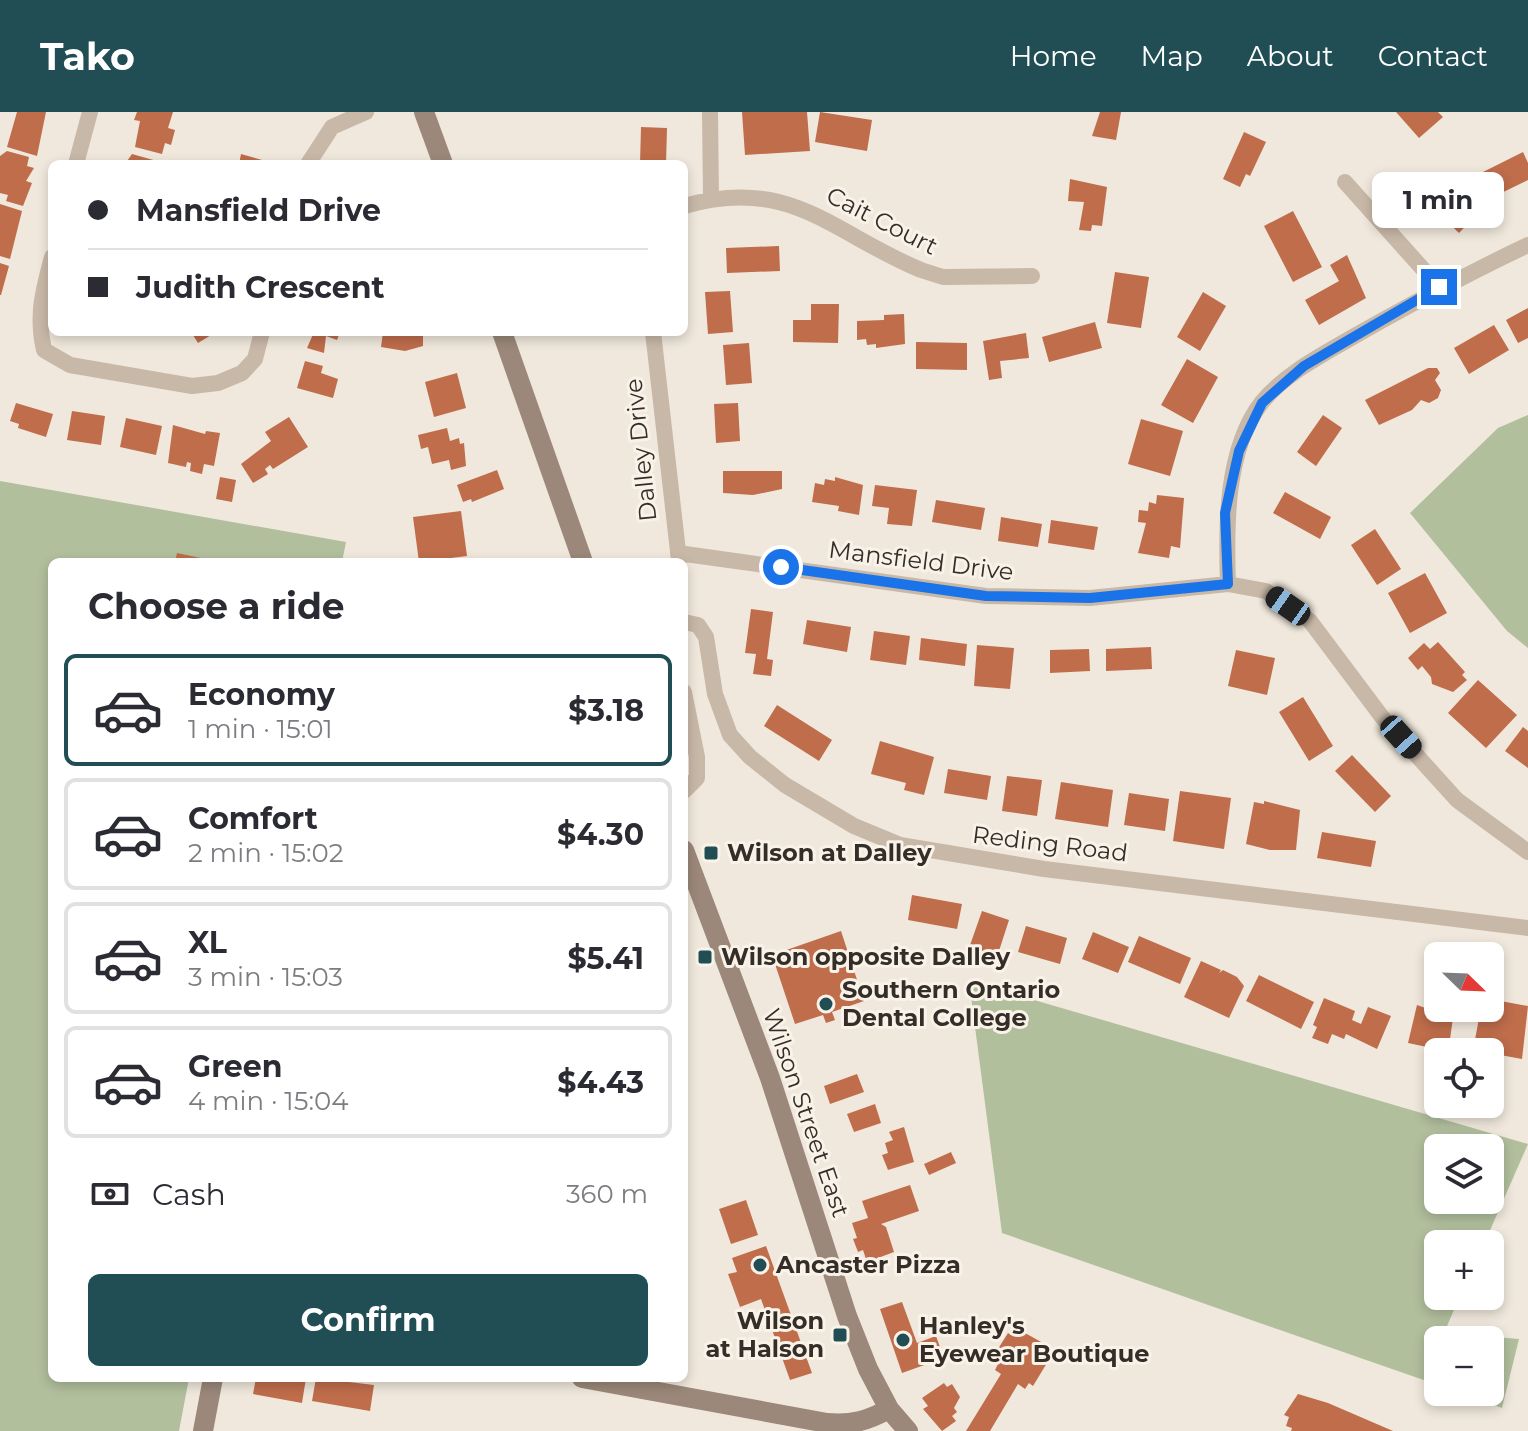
<!DOCTYPE html>
<meta charset="utf-8">
<style>
:root{--surface:#fff;--page:#f2f2f3;--text:#2b2b33;--muted:#7c7c81;--line:#e1e1e2;--accent:#204e54}
body{margin:0;font-family:Montserrat,sans-serif;background:var(--page);color:var(--text);height:100vh;display:flex;flex-direction:column;font-size:30px;white-space:nowrap}
*{box-sizing:border-box;margin:0}
p{font-size:26px;color:var(--muted)}
.icon{flex:none;width:44px;height:44px;fill:none;stroke:currentColor;stroke-width:2;stroke-linecap:round;stroke-linejoin:round}
.map{position:relative;flex:1;overflow:hidden}
.details{position:absolute;left:48px;top:446px;width:640px;height:824px;display:flex;flex-direction:column;background:var(--surface);border-radius:12px;box-shadow:0 4px 12px #0003}
.details>*{flex:none}
.hud{position:absolute;left:48px;top:48px;width:640px;height:176px;border-radius:12px;box-shadow:0 4px 12px #0003;display:grid;align-content:center;height:176px;padding:0 40px;background:var(--surface)}
.needle{width:52px;rotate:113deg}
.tools{position:absolute;left:1424px;top:830px;display:grid;gap:16px}
.tools a{display:grid;place-items:center;width:80px;height:80px;border-radius:12px;background:var(--surface);box-shadow:0 4px 12px #0003;font-size:40px}
.end{position:absolute;width:36px;height:36px;margin:-18px;border:10px solid #1a73e8;background:#fff;box-shadow:0 0 0 4px #fff}
.from{border-radius:50%}
.bubble{position:absolute;height:56px;border-radius:12px;background:var(--surface);box-shadow:0 4px 12px #0003;font-size:26px;font-weight:700;line-height:56px;text-align:center}
.car{position:absolute;width:24px;height:48px;margin:-24px -12px;border-radius:10px;box-shadow:0 0 6px 2px #0007;background:linear-gradient(#222 24%,#8ab4d8 0 40%,#222 0 76%,#8ab4d8 0 86%,#222 0)}
.hud b{display:flex;align-items:center;gap:28px;height:76px;font-size:30px}
.hud b+b{border-top:2px solid var(--line)}
.hud i{width:20px;height:20px;background:var(--text)}
ul{padding:0;list-style:none}
li{display:flex;align-items:center;gap:24px;height:112px;margin:0 16px 12px;padding:0 24px;border:4px solid var(--line);border-radius:12px}
li div{flex:1}
li b{display:block;font-size:30px}
li em{font-style:normal;font-weight:700}
li.selected{border-color:var(--accent)}
li>.icon{width:72px;height:72px;stroke-width:1.5}
h2{padding:0 40px;font-size:36px;line-height:96px}
.pay{display:flex;align-items:center;gap:20px;height:88px;padding:0 40px;font-size:30px}
.pay p{margin-inline-start:auto}
.button{display:flex;gap:16px;margin-top:auto;padding:16px 40px}
.button a{flex:1;height:92px;border-radius:12px;background:var(--accent);color:#fff;font-size:32px;font-weight:700;line-height:92px;text-align:center}
header{display:flex;align-items:center;gap:48px;box-sizing:border-box;height:112px;padding:0 40px;background:var(--accent);color:#fff}
header strong{font-size:38px}
nav{display:flex;gap:44px;margin-inline-start:auto;font-size:28px}
.map>svg:first-child{display:block}
</style>
<header>
<strong>Tako</strong>
<nav><a>Home</a><a>Map</a><a>About</a><a>Contact</a></nav>
</header>
<div class="map">
<svg width="1528" height="1319" viewBox="0 0 1528 1319">
<rect width="100%" height="100%" fill="#f0e8dc"/>
<path fill="#b1bf9d" fill-rule="evenodd" d="M1528,303V536L1507,519L1410,401L1498,316Z
M0,369L346,430L342,450H52V1266H189L179,1319H0Z
M969,869L1528,1032L1484,1132H1438V1184H1460L1444,1221L1519,1227L1502,1296L1457,1280H1490V1228H1438V1273L1002,1121ZM1438,1036H1490V1088H1438Z"/>
<path fill="#bf6d4b" d="M17,0H46L37,44L7,35Z
M137,0H173L168,16L175,18L171,33L165,31L162,42L135,35L140,9L134,8Z
M742,0H807L810,39L745,43Z
M820,0L872,8L867,39L815,30Z
M1100,0H1121L1116,28L1092,24Z
M1396,0H1438L1443,5L1419,26Z
M641,15L667,16L666,52H640Z
M1244,20L1266,30L1250,64L1246,62L1240,75L1223,67Z
M7,39L29,45L27,54L34,56L26,69L32,71L23,94L6,89L8,83L0,81V44Z
M1523,40L1528,51V68L1487,88L1475,64Z
M132,42L164,51V52H125Z
M241,42L273,51V52H239Z
M1441,62L1480,99L1459,121L1420,84Z
M1070,67L1107,75L1102,114L1092,113L1091,119L1079,118L1084,90L1068,89Z
M0,92L22,99L10,147L0,144Z
M1293,99L1322,155L1293,170L1264,114Z
M779,134L780,159L727,161L726,136Z
M1347,143L1366,186L1319,213L1305,188L1339,169L1330,153Z
M0,151L9,154L1,183H0Z
M1115,160L1149,165L1141,216L1107,211Z
M730,179L733,220L708,222L705,180Z
M1203,180L1226,194L1200,239L1177,225Z
M811,192H839L838,231L793,230V208H811Z
M1528,196V226L1518,231L1506,208Z
M904,202L905,232L876,236V232L867,233L866,227L857,228V209L884,208V203Z
M1095,210L1102,236L1049,250L1042,225Z
M1494,213L1509,238L1469,262L1454,236Z
M191,220H216L198,231Z
M314,220H340L337,228L326,224L324,241L307,236Z
M383,220H423V234L405,239L381,235Z
M1026,221L1029,246L1000,249L1002,266L989,268L983,229Z
M916,230L967,231V258L916,257Z
M749,231L752,271L726,273L723,233Z
M1187,247L1218,265L1193,311L1161,293Z
M305,249L323,254L321,261L338,267L333,286L297,276Z
M1428,256H1437L1440,261L1435,268L1441,278L1438,286L1429,291L1421,288L1412,298L1379,313L1365,288Z
M457,261L466,296L434,305L425,270Z
M16,291L53,302L46,325L18,316L19,312L10,309Z
M738,291L740,329L716,331L714,292Z
M72,299L105,304L101,333L67,328Z
M1323,303L1342,316L1316,354L1297,340Z
M289,305L308,335L273,357L270,353L265,357L268,362L253,371L241,352L271,329L265,320Z
M126,306L162,314L156,343L120,335Z
M1141,307L1183,319L1170,364L1128,352Z
M173,313L205,322L206,319L220,321L214,354L204,352L202,362L190,359L191,351L187,350L186,355L168,351Z
M447,316L450,329L459,326L460,332L464,331L466,354L451,358L449,348L432,352L428,335L421,337L418,323Z
M497,358L504,377L472,390L471,387L463,390L457,373Z
M723,359H782V377L753,383L723,381Z
M220,365L236,368L232,390L216,387Z
M835,365L863,373L859,403L838,399L839,394L812,390L815,371L824,373L825,367L835,369Z
M875,373L917,378L912,414L887,412L889,396L872,394Z
M1285,380L1331,405L1320,427L1273,401Z
M1157,383L1184,386L1180,436L1171,434L1169,446L1138,441L1146,411L1138,410L1139,398L1148,399L1149,390L1156,392Z
M936,388L985,396L981,418L932,410Z
M461,399L467,444L419,450L413,405Z
M1001,405L1042,412L1038,435L998,429Z
M1051,408L1098,415L1094,438L1048,431Z
M1375,417L1401,457L1377,473L1351,433Z
M177,441L215,449V450H175Z
M1425,461L1447,501L1410,521L1388,481Z
M751,497L773,500L767,547L773,548L771,564L753,562L756,542L745,541Z
M807,508L851,515L847,540L803,532Z
M874,519L910,524L906,553L870,548Z
M921,526L967,532L965,554L919,548Z
M1438,530L1465,560L1462,563L1467,568L1453,580L1432,572L1431,565L1422,554L1418,558L1408,546L1424,531L1430,537Z
M977,533L1014,536L1010,577L974,574Z
M1151,535L1152,557L1106,559V537Z
M1089,537L1090,559L1050,561V538Z
M1236,538L1275,546L1267,583L1228,574Z
M1478,568L1517,603L1486,636L1448,601Z
M1303,585L1333,634L1309,649L1279,600Z
M777,593L832,628L819,649L764,614Z
M1523,615L1528,619V656L1505,639Z
M880,629L934,645L924,683L904,678L906,671L871,662Z
M1352,643L1391,684L1375,700L1335,659Z
M948,657L991,664L987,688L944,681Z
M1007,664L1042,668L1037,704L1002,699Z
M1061,670L1113,678L1108,715L1055,707Z
M1180,679L1231,686L1224,737L1173,729Z
M1129,681L1169,687L1165,719L1124,713Z
M1264,689L1300,698L1296,738H1270L1246,732L1254,690L1264,692Z
M1322,720L1376,729L1371,755L1317,746Z
M912,783L962,792L957,817L908,808Z
M982,799L1009,808L997,845L969,836Z
M1026,814L1067,826L1060,852L1018,840Z
M841,819L864,889L832,900L835,908L826,911L823,903L795,912L772,843Z
M1093,820L1129,835L1118,861L1082,847Z
M1139,824L1191,846L1180,872L1128,850Z
M1201,849L1221,858L1219,861L1223,858L1237,865L1244,874L1229,906L1184,885Z
M1259,863L1314,890L1301,917L1246,889Z
M1324,886L1355,899L1352,908L1361,912L1368,895L1391,904L1377,937L1346,922L1344,927L1332,922L1328,932L1312,926L1317,915L1313,913Z
M1490,887L1528,894L1522,947L1473,938L1481,896H1490Z
M1417,893L1453,906L1449,934L1441,932L1438,943L1425,940L1427,935L1408,931Z
M857,962L864,980L830,992L824,974Z
M875,992L881,1011L854,1020L847,1002Z
M904,1015L914,1050L888,1058L882,1043L888,1041L885,1031L893,1028L889,1020Z
M951,1040L956,1051L929,1063L924,1052Z
M910,1073L919,1099L881,1112L886,1115L894,1140L867,1150L863,1138L858,1140L853,1127L857,1126L852,1111L868,1106L862,1089Z
M746,1088L758,1123L731,1132L719,1097Z
M766,1134L812,1261L790,1268L761,1187L740,1195L728,1162L737,1160L732,1146Z
M902,1190L917,1231L936,1224L944,1246L902,1261L880,1197Z
M1016,1216L1043,1231L1049,1236L1045,1243L1050,1246L1033,1274L1029,1271L1025,1277L1018,1272L990,1319H966L1001,1262L995,1258L998,1252L991,1248L1008,1221L1011,1223Z
M256,1266H306L302,1291L253,1282Z
M316,1266L374,1273L370,1299L312,1289Z
M944,1271L947,1275L952,1272L960,1285L954,1296L957,1300L952,1304L956,1309L942,1319L923,1297L928,1294L922,1286Z
M1298,1282L1328,1291L1393,1319H1291L1292,1316L1286,1314L1289,1305L1284,1303Z"/>
<g fill="none" stroke-linecap="round" stroke-linejoin="round">
<path stroke="#c8b8a8" stroke-width="16" d="M710,0L711,86
M76,52L90,0
M308,52L332,15L366,0
M1345,70L1439,175
M684,94C791,63 833,122 921,158L943,165L1032,164
M52,145C43,178 36,204 44,238L70,253L192,274L218,271L242,261L255,247L262,220
M653,220L679,448
M678,441L986,484L1090,486L1228,472L1266,479L1310,509L1382,605L1457,688L1528,740
M1228,472C1226,416 1225,337 1262,290C1285,262 1320,244 1351,226C1409,193 1467,162 1528,133
M684,510L698,513L706,525L715,582L730,623L750,645L785,673L854,714L900,733L1044,757L1528,816
M684,580L697,645V666L684,679"/>
<path stroke="#9b887a" stroke-width="20" d="M424,0L443,52
M502,220L583,450
M684,738L770,966L847,1204L868,1257L889,1297L908,1319
M582,1266L827,1311C852,1313 867,1309 889,1297
M203,1319L213,1266"/>
</g>
<g fill="none" stroke-linecap="round" stroke-linejoin="round">
<path stroke="#1a73e8" stroke-width="10" d="M781,455L986,484L1090,486L1228,472L1225,401L1239,339L1262,291L1304,254L1439,175"/>
</g>
<g fill="#204e54" stroke="#f8f2e8" stroke-width="3">
<rect x="703" y="733" width="16" height="16" rx="4"/>
<rect x="697" y="837" width="16" height="16" rx="4"/>
<circle cx="826" cy="892" r="8"/>
<circle cx="760" cy="1153" r="8"/>
<rect x="832" y="1215" width="16" height="16" rx="4"/>
<circle cx="903" cy="1228" r="8"/>
</g>
<g text-anchor="middle" stroke-width="6" stroke-linejoin="round" paint-order="stroke">
<g font-size="24" fill="#352d28" stroke="#f8f2e8">
<text transform="translate(882 109) rotate(27)" y="8">Cait Court</text>
<text transform="translate(641 338) rotate(-96)" y="8">Dalley Drive</text>
<text transform="translate(921 449) rotate(7)" y="8">Mansfield Drive</text>
<text transform="translate(1050 732) rotate(7)" y="8">Reding Road</text>
<text transform="translate(806 1001) rotate(71)" y="8">Wilson Street East</text>
</g>
<g font-size="24" font-weight="bold" fill="#352d28" stroke="#f8f2e8" text-anchor="start">
<text x="727" y="749">Wilson at Dalley</text>
<text x="721" y="853">Wilson opposite Dalley</text>
<text x="842" y="886">Southern Ontario<tspan x="842" dy="28">Dental College</tspan></text>
<text x="776" y="1161">Ancaster Pizza</text>
<text x="824" y="1217" text-anchor="end">Wilson<tspan x="824" dy="28">at Halson</tspan></text>
<text x="919" y="1222">Hanley's<tspan x="919" dy="28">Eyewear Boutique</tspan></text>
</g>
</g>
</svg>
<div class="tools">
<a><svg class="needle" viewBox="-14 -14 28 28"><path d="M0-13l5 13h-10z" fill="#e53935"/><path d="M0 13l5-13h-10z" fill="#7c7c81"/></svg></a>
<a><svg class="icon" aria-label="locate" viewBox="0 0 24 24"><circle cx="12" cy="12" r="6"/><path d="M12 2v4M12 18v4M2 12h4M18 12h4"/></svg></a>
<a><svg class="icon" aria-label="layers" viewBox="0 0 24 24"><path d="M12 4l9 5-9 5-9-5zM3 14l9 5 9-5"/></svg></a>
<a>+</a>
<a>−</a>
</div>
<i class="end from" style="left:781px;top:455px"></i>
<i class="end" style="left:1439px;top:175px"></i>
<div class="bubble" style="left:1372px;top:60px;width:132px">1 min</div>
<i class="car" style="left:1288px;top:494px;rotate:305deg"></i>
<i class="car" style="left:1401px;top:625px;rotate:138deg"></i>
<div class="hud">
<b><i class="from"></i>Mansfield Drive</b>
<b><i></i>Judith Crescent</b>
</div>
<section class="details">
<h2>Choose a ride</h2>
<ul>
<li class="selected"><svg class="icon" aria-label="car" viewBox="0 0 24 24"><path d="M5 17H2v-5l4-1 3-4h7l3 4 3 1v5h-3M9 17h6M6 11h13"/><circle cx="7" cy="17" r="2"/><circle cx="17" cy="17" r="2"/></svg><div><b>Economy</b><p>1 min · 15:01</p></div><em>$3.18</em></li>
<li><svg class="icon" aria-label="car" viewBox="0 0 24 24"><path d="M5 17H2v-5l4-1 3-4h7l3 4 3 1v5h-3M9 17h6M6 11h13"/><circle cx="7" cy="17" r="2"/><circle cx="17" cy="17" r="2"/></svg><div><b>Comfort</b><p>2 min · 15:02</p></div><em>$4.30</em></li>
<li><svg class="icon" aria-label="car" viewBox="0 0 24 24"><path d="M5 17H2v-5l4-1 3-4h7l3 4 3 1v5h-3M9 17h6M6 11h13"/><circle cx="7" cy="17" r="2"/><circle cx="17" cy="17" r="2"/></svg><div><b>XL</b><p>3 min · 15:03</p></div><em>$5.41</em></li>
<li><svg class="icon" aria-label="car" viewBox="0 0 24 24"><path d="M5 17H2v-5l4-1 3-4h7l3 4 3 1v5h-3M9 17h6M6 11h13"/><circle cx="7" cy="17" r="2"/><circle cx="17" cy="17" r="2"/></svg><div><b>Green</b><p>4 min · 15:04</p></div><em>$4.43</em></li>
</ul>
<div class="pay"><svg class="icon" aria-label="cash" viewBox="0 0 24 24"><path d="M3 7h18v10H3z"/><circle cx="12" cy="12" r="2"/></svg>Cash<p>360 m</p></div>
<div class="button"><a>Confirm</a></div>
</section>
</div>
